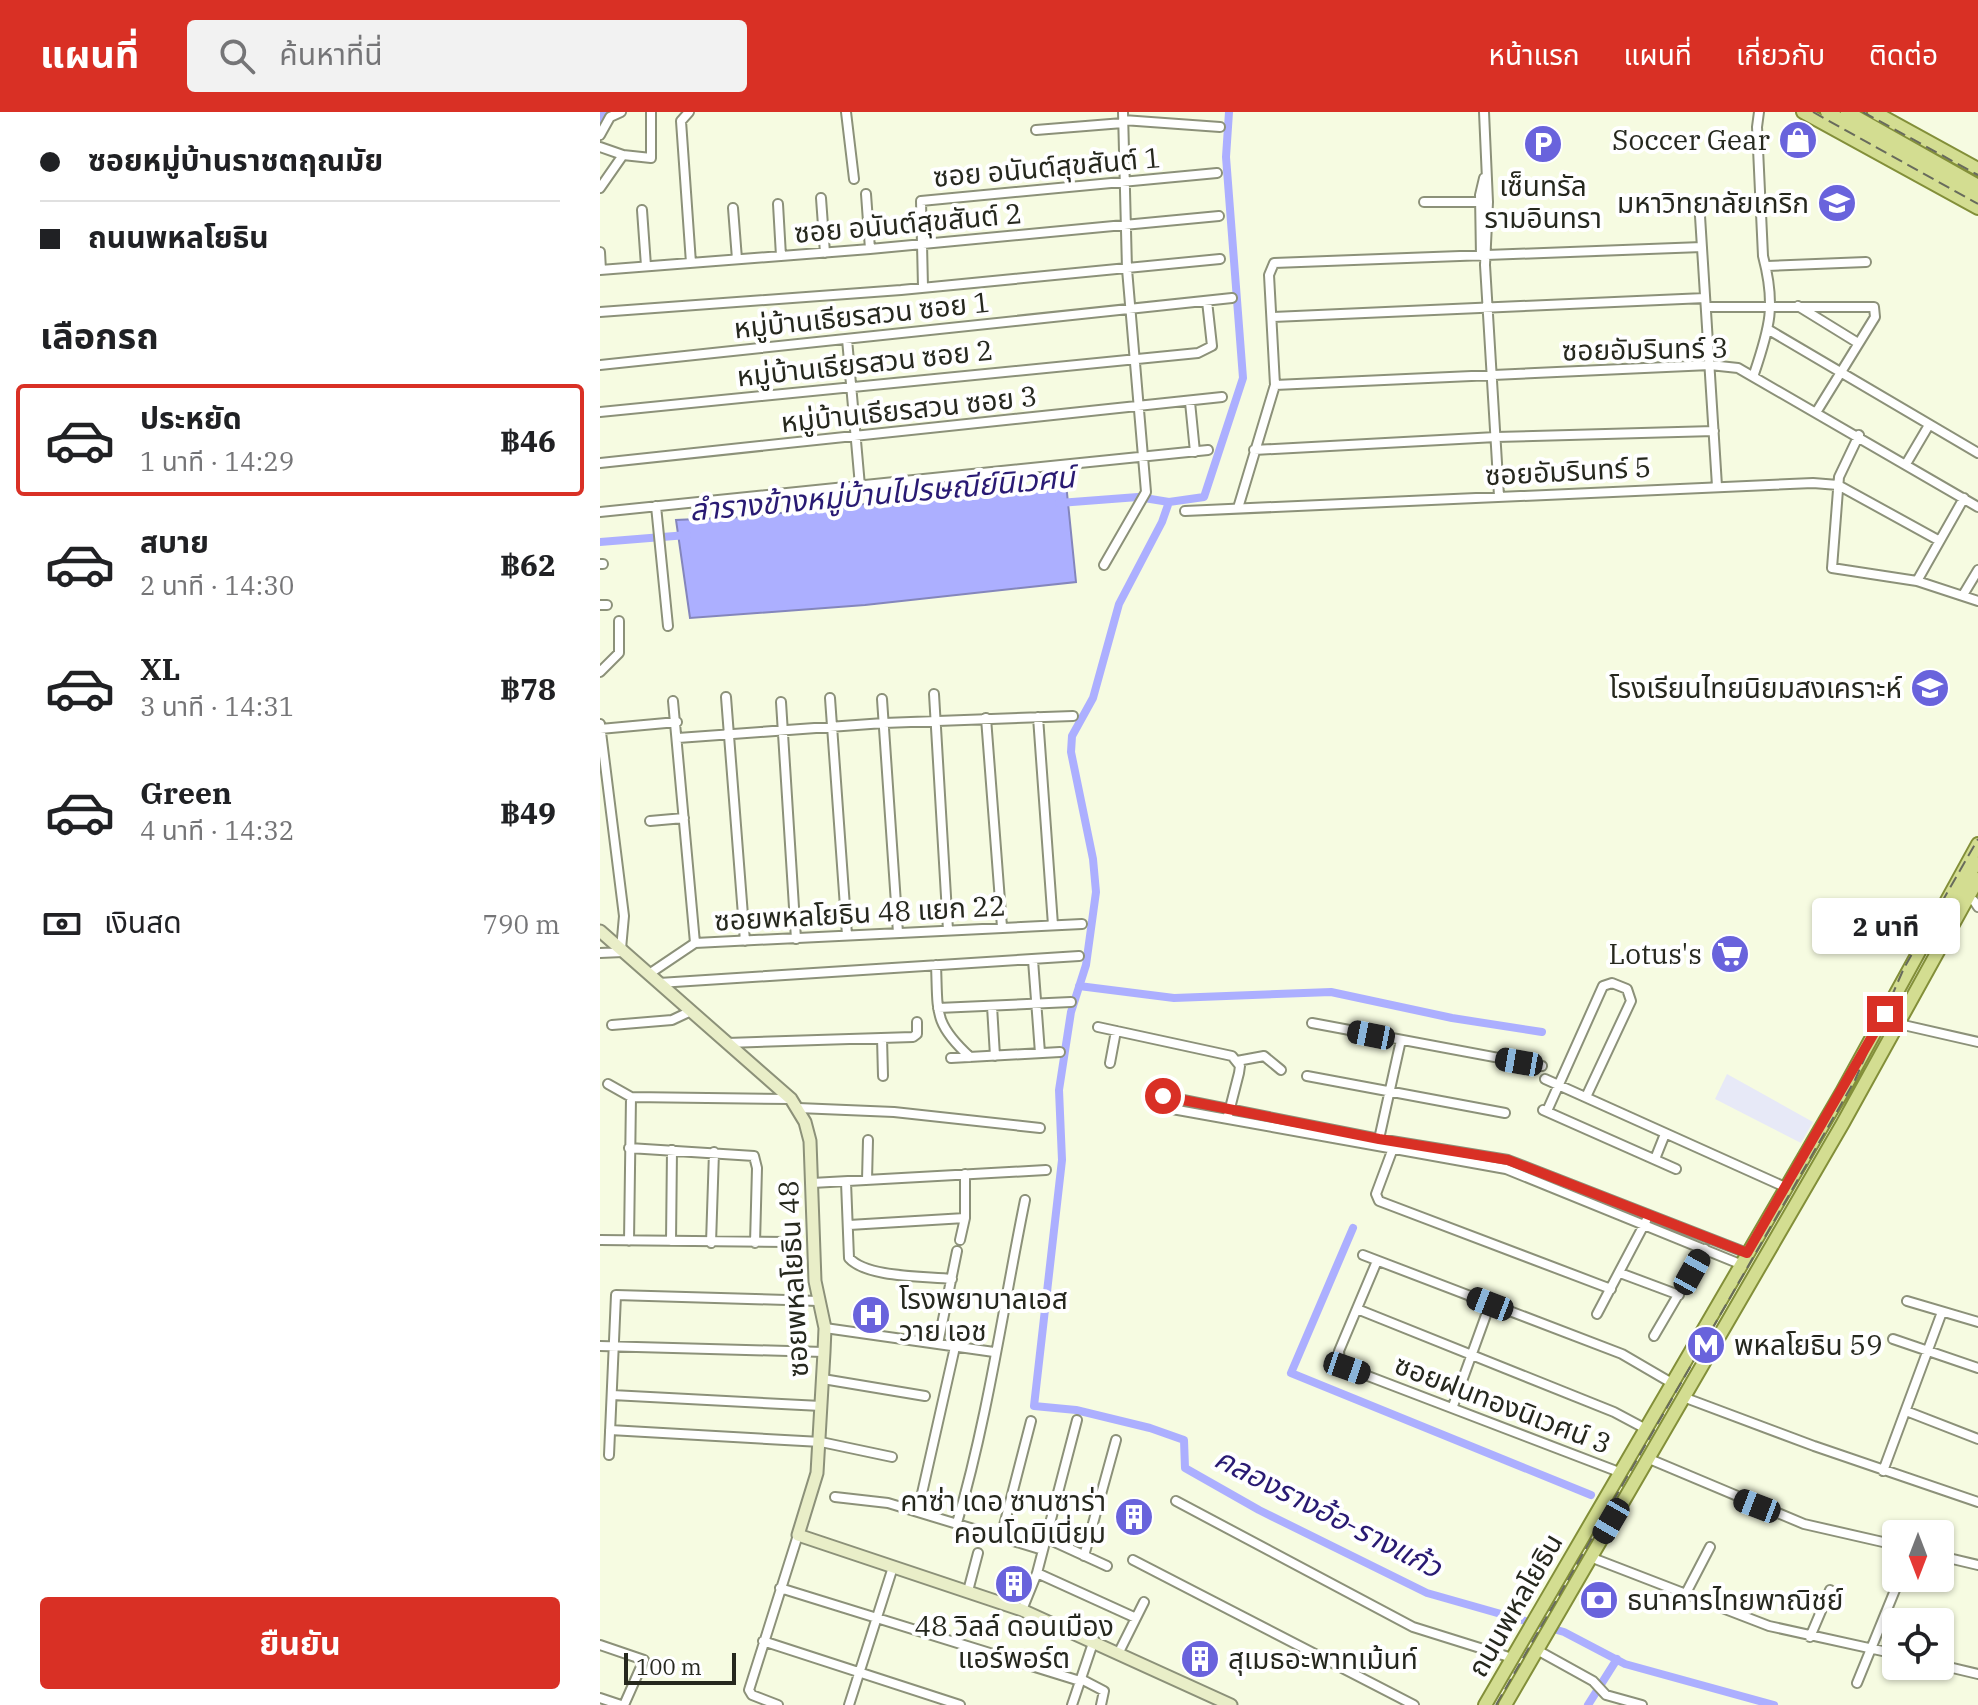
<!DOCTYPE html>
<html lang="th">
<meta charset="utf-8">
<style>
:root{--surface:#fff;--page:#f2f2f2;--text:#202124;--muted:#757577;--line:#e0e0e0;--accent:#d93025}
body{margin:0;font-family:"IBM Plex Serif","Noto Sans Thai",serif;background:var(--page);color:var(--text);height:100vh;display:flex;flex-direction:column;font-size:30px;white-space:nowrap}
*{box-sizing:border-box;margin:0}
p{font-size:26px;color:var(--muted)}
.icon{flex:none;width:44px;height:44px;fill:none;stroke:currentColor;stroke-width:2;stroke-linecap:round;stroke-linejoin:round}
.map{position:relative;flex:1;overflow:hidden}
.sheet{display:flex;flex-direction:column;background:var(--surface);width:600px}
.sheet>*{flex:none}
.banner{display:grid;align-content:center;height:176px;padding:0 40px;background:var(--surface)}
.needle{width:52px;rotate:180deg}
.tools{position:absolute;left:1282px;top:1408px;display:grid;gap:16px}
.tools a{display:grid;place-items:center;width:72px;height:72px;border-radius:8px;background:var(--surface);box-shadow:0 2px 6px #0004;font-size:40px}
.scale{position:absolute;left:24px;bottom:20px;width:112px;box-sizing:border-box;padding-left:8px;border:4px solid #26281e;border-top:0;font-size:22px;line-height:28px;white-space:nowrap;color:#26281e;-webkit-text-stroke:6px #fff;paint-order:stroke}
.end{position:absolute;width:36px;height:36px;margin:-18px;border:10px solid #d93025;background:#fff;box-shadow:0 0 0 4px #fff}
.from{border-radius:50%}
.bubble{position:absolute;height:56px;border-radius:8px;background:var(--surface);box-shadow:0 2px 6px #0004;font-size:26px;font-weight:700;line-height:56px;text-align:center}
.car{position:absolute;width:24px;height:48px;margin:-24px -12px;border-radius:10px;box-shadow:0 0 6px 2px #0007;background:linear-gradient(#222 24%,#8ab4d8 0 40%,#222 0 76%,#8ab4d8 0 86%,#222 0)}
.banner b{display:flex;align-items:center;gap:28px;height:76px;font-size:30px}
.banner b+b{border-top:2px solid var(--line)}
.banner i{width:20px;height:20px;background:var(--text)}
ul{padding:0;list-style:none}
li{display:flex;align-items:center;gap:24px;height:112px;margin:0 16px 12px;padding:0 24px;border:4px solid transparent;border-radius:8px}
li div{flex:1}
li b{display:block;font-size:30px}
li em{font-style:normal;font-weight:700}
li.active{border-color:var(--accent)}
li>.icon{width:72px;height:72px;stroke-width:1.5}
h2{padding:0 40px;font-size:36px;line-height:96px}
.pay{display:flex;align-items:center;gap:20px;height:88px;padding:0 40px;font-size:30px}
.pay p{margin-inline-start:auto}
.primary-button{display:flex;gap:16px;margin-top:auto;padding:16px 40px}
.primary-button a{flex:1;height:92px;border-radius:8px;background:var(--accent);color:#fff;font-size:32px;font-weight:700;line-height:92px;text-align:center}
header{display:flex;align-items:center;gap:48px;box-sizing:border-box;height:112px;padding:0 40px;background:var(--accent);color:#fff}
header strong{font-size:38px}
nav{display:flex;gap:44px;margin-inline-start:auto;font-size:28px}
.search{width:560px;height:72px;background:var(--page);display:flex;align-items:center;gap:20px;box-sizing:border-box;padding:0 28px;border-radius:8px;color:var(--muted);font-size:30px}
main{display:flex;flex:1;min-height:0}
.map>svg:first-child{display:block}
</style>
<header>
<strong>แผนที่</strong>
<div class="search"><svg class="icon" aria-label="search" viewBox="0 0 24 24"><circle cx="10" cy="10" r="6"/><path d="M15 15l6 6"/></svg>ค้นหาที่นี่</div>
<nav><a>หน้าแรก</a><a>แผนที่</a><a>เกี่ยวกับ</a><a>ติดต่อ</a></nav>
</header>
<main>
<section class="sheet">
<div class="banner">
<b><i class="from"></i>ซอยหมู่บ้านราชตฤณมัย</b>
<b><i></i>ถนนพหลโยธิน</b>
</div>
<h2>เลือกรถ</h2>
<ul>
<li class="active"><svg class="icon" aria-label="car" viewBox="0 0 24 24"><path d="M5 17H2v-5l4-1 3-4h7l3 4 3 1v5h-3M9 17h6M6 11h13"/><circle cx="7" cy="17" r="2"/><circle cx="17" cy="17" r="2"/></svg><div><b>ประหยัด</b><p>1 นาที · 14:29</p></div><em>฿46</em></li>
<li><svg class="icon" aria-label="car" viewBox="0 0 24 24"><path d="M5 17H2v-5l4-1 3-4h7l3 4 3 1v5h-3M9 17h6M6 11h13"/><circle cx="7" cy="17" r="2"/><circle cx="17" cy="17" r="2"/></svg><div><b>สบาย</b><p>2 นาที · 14:30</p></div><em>฿62</em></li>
<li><svg class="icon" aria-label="car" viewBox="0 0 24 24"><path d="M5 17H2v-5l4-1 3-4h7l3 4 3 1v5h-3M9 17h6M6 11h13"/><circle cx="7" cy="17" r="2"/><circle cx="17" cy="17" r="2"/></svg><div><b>XL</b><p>3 นาที · 14:31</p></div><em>฿78</em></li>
<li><svg class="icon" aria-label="car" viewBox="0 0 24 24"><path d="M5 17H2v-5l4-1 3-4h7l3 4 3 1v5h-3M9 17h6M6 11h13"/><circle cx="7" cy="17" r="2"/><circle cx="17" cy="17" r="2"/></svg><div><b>Green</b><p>4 นาที · 14:32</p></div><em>฿49</em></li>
</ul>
<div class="pay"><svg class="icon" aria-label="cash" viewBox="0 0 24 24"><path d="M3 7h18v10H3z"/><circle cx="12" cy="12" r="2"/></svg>เงินสด<p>790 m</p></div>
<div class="primary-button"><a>ยืนยัน</a></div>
</section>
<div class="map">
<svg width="1378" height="1593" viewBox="0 0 1378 1593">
<rect width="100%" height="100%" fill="#f6fbe1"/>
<path fill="#e7e9f7" d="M1127,962L1213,1010L1201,1031L1115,987Z"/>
<path fill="#acafff" stroke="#8486bc" stroke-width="2" d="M466,371L476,470L265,493L90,506L76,408L142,405Z"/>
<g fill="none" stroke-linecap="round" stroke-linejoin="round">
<path stroke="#acafff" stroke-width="8" d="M629,0L626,45L643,266L604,385L569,390L562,410L519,492L493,586L472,624L471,640L493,747L496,780L486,853L471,900L459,978L462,1048L434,1294L476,1298L550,1316L584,1328L585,1356L659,1398L827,1481L964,1520L1025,1552L1174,1593
M0,7L4,0
M459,391L538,385L569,390
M0,430L87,423
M479,874L574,886L731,880L852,906L942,920
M753,1116L691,1261L991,1383
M988,1593L1017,1547"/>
<g stroke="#8c9179" stroke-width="12">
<path id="street" d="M89,0L81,9L91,151
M246,0L254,67
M884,0L888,90L885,153L899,384
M523,8L620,15
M436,18L523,11
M0,23L10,5L21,0
M0,35L23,43
M0,76L23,43L51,46V0
M266,82L270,137
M221,86L225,141
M824,90H883
M178,92L181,144
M133,96L137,147
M42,98L46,154
M1100,104L1117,374
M0,140L1,158
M881,144L880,83L884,66
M1167,154L1266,150
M0,158L270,137L619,104
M323,175L321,89L617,61
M1198,194L1258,231
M1106,195H1274L1275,205L1217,299
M0,200L301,178L620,147
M673,205L1105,186
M1169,218L1378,341
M247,227L260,374
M0,253L632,186
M1154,262C1170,215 1176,193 1163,144L1157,15L1159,0
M675,273L1110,253L1138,256L1378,395
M590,290L595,340
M0,300L598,241L612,234L607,189
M1259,323L1239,365L1232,456L1317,469L1378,489
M654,338L896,325L1114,319
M0,351L622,285
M1306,352L1329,313
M56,394L68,514
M638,396L675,273L669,163L674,151L1102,135
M585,399L1213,371L1238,373L1338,428
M0,400L608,338
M0,452H3
M504,453L546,380L527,157L523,0
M1317,469L1364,386
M1363,483L1378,458
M0,493H7
M0,560L19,541V509
M334,582L348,818
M126,585L145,829
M230,586L247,823
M282,587L298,821
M73,589L95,831
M181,590L196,827
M438,605L453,813
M386,606L402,815
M0,612L24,804L21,837
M0,617L77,610
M78,626L284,611L473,604
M50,709L84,706
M1374,789L1378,795
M0,841L23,840
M433,848L440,941
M336,853C338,900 333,911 370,945
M49,862L95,831L482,812
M59,871L479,844
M392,894L395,944
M338,896L471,890
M712,911L942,954
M1299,912L1378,930
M12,913L72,908L91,899
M498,915L632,944L640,954L639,961L628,1004
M282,926L283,964
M127,931L313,925L317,922V910
M351,946L460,940
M637,949L664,944L681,958
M510,951L516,919
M707,964L905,1001
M945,967L1185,1075
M8,972L31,985L191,987
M198,996L294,1000L440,1016
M943,998L1076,1057
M947,999L1003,874L1012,871L1027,877L1031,889L986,985
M779,1027L801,928
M29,1036L154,1044L157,1056L155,1131
M792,1039L776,1082L779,1089L1011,1177
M1055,1047L1065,1022
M267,1068L268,1028
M246,1070L249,1146C267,1166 325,1164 352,1167
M212,1071L446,1058
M249,1113L365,1106
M0,1128L188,1130
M360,1128L365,1106V1062
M29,1129L31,985
M71,1129L72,1038
M111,1131L114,1040
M763,1143L1022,1242L1070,1270
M777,1149L739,1239L740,1251L747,1256L1019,1360
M1140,1152L906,1057L561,995L554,988L563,984L779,1027L908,1048L1147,1141
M1020,1161L1079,1183
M1307,1189L1378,1210
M757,1197L1014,1300L1044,1316
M997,1202L1046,1109
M225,1216L394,1240
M1054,1224L1105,1137
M1293,1227L1378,1256
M338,1232L357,1139
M0,1234L224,1240
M223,1267L325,1284
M12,1283L221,1294
M1083,1285L1214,1334L1378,1390
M853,1294L890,1192
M1306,1299L1378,1327
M10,1318L221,1330L292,1345
M9,1343L16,1183L219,1189
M1047,1346L1204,1412L1296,1433
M1283,1359L1342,1200
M235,1385L288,1391L443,1438
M576,1389L813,1515L912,1546
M318,1399L355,1235
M357,1411C388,1305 403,1196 425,1088
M401,1425L431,1309
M446,1426L507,1454
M484,1444L516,1328
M1340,1444L1378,1453
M990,1445L1169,1514L1296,1542
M533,1448L814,1593
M437,1461L536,1506
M180,1476L480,1569
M368,1479L378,1441
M1085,1483L1110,1435
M422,1498L437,1461L477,1308
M1210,1525L1230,1478
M163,1529L360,1593
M0,1533L44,1548L24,1593
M937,1538L993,1569L1006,1583L1042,1593
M519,1540L544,1490
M1340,1553L1378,1562
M481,1567L504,1579L501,1593
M1257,1571L1295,1478
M0,1586L21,1593
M178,1593L152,1583L149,1578L198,1423
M249,1593L293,1455
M472,1593L494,1528"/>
</g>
<g stroke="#8c9179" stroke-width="15">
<path id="secondary" d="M0,819L191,987L205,1010L210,1029L215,1169L225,1216L224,1240L217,1361L198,1423L422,1498L631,1593"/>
</g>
<g stroke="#838f39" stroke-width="16">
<path id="primary" d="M1203,0L1378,96
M1227,0L1378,85
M1247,0L1378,74
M1274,0L1378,57
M1351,794L1376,751
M885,1593L1242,980L1378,732
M905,1593L1243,1011L1378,767"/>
</g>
<use href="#street" stroke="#fff" stroke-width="8"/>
<use href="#secondary" stroke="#e9eec8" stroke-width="11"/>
<use href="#primary" stroke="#d3dd91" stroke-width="12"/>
<path stroke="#686b5c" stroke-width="2" stroke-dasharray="12 6" stroke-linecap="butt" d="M1213,0L1378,92
M1263,0L1378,63
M896,1593L1255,968L1304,856L1378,727"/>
</g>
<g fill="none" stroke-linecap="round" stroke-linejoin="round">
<path stroke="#d93025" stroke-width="10" d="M563,984L779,1027L908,1048L1147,1141L1285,902"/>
</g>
<defs>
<g id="shop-disc" transform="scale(2)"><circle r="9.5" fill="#6963dc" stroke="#fff"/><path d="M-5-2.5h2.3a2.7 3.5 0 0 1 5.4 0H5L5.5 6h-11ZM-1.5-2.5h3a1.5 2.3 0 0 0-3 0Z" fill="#fff"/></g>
<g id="parking-disc" transform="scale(2)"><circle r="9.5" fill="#6963dc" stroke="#fff"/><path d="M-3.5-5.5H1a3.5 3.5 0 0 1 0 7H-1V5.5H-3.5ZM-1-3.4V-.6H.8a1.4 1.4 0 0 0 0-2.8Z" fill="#fff"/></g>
<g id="university-disc" transform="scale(2)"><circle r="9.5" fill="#6963dc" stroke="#fff"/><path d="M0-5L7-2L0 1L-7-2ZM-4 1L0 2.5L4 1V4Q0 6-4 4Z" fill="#fff"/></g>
<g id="school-disc" transform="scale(2)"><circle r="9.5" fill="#6963dc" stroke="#fff"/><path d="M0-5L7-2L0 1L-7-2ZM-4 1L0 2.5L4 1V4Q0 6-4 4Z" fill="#fff"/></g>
<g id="supermarket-disc" transform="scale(2)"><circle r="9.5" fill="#6963dc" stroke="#fff"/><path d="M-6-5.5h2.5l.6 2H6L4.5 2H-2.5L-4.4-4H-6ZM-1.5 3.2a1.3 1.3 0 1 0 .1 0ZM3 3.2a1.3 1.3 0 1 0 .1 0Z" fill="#fff"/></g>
<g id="hospital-disc" transform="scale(2)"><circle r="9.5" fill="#6963dc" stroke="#fff"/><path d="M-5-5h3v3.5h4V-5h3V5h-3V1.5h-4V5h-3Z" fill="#fff"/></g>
<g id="metro-disc" transform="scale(2)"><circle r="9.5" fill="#6963dc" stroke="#fff"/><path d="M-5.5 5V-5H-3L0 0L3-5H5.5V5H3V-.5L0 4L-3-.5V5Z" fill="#fff"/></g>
<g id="building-disc" transform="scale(2)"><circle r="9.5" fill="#6963dc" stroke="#fff"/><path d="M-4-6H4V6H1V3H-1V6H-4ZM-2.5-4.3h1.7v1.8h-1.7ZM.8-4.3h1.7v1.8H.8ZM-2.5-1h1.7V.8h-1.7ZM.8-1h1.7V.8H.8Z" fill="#fff"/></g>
<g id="bank-disc" transform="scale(2)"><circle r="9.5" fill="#6963dc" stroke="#fff"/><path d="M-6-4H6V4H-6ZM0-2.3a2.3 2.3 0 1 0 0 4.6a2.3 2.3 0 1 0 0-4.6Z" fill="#fff"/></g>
</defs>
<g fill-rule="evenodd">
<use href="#shop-disc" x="1198" y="28"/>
<use href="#parking-disc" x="943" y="32"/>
<use href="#university-disc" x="1237" y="91"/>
<use href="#school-disc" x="1330" y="576"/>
<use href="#supermarket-disc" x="1130" y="842"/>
<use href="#hospital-disc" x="271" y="1203"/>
<use href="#metro-disc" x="1106" y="1233"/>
<use href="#building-disc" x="534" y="1405"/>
<use href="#building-disc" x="414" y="1472"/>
<use href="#bank-disc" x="999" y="1488"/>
<use href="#building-disc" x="600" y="1547"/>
</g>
<g text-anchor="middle" stroke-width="8" stroke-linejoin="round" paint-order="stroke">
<g font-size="28" fill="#26281e" stroke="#fff" text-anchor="end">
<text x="1170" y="38">Soccer Gear</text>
<text x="943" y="84" text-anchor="middle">เซ็นทรัล<tspan x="943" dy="32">รามอินทรา</tspan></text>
<text x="1209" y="101">มหาวิทยาลัยเกริก</text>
<text x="1302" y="586">โรงเรียนไทยนิยมสงเคราะห์</text>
<text x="1102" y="852">Lotus's</text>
<text x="299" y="1197" text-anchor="start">โรงพยาบาลเอส<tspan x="299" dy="32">วาย เอช</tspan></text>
<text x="1134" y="1243" text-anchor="start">พหลโยธิน 59</text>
<text x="506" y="1399">คาซ่า เดอ ซานซาร่า<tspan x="506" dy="32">คอนโดมิเนี่ยม</tspan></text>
<text x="1027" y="1498" text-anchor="start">ธนาคารไทยพาณิชย์</text>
<text x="414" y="1524" text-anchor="middle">48 วิลล์ ดอนเมือง<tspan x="414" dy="32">แอร์พอร์ต</tspan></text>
<text x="628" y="1557" text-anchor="start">สุเมธอะพาทเม้นท์</text>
</g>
<g font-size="28" fill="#26281e" stroke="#fff">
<text transform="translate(447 55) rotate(-5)" y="10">ซอย อนันต์สุขสันต์ 1</text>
<text transform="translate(308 111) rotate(-5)" y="10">ซอย อนันต์สุขสันต์ 2</text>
<text transform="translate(262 203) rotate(-6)" y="10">หมู่บ้านเธียรสวน ซอย 1</text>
<text transform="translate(1045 237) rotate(-1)" y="10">ซอยอัมรินทร์ 3</text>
<text transform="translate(265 251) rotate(-6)" y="10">หมู่บ้านเธียรสวน ซอย 2</text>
<text transform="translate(309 297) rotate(-6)" y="10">หมู่บ้านเธียรสวน ซอย 3</text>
<text transform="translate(968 359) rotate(-3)" y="10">ซอยอัมรินทร์ 5</text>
<text transform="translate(260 801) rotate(-3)" y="10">ซอยพหลโยธิน 48 แยก 22</text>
<text transform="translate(193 1167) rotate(-93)" y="10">ซอยพหลโยธิน 48</text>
<text transform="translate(903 1292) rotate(21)" y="10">ซอยฝนทองนิเวศน์ 3</text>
<text transform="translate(915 1493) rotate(-60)" y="10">ถนนพหลโยธิน</text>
</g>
<g font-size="30" font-style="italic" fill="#291a73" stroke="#fff">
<text transform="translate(282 382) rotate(-5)" y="10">ลำรางข้างหมู่บ้านไปรษณีย์นิเวศน์</text>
<text transform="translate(728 1401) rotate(27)" y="10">คลองรางอ้อ-รางแก้ว</text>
</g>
</g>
</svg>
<div class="tools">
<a><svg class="needle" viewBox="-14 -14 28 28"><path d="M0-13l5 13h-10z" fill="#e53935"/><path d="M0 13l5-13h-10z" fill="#757577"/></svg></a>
<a><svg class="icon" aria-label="locate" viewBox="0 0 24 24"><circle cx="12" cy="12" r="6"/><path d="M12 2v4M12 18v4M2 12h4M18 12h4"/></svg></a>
</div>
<div class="scale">100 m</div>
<i class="end from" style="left:563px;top:984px"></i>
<i class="end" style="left:1285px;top:902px"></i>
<div class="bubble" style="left:1212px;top:786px;width:148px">2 นาที</div>
<i class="car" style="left:771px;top:923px;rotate:281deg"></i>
<i class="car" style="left:919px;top:950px;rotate:280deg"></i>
<i class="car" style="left:1092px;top:1160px;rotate:29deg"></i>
<i class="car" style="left:890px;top:1192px;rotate:291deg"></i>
<i class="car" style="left:747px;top:1256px;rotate:109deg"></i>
<i class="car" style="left:1157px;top:1394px;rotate:291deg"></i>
<i class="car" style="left:1011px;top:1409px;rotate:210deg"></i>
</div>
</main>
